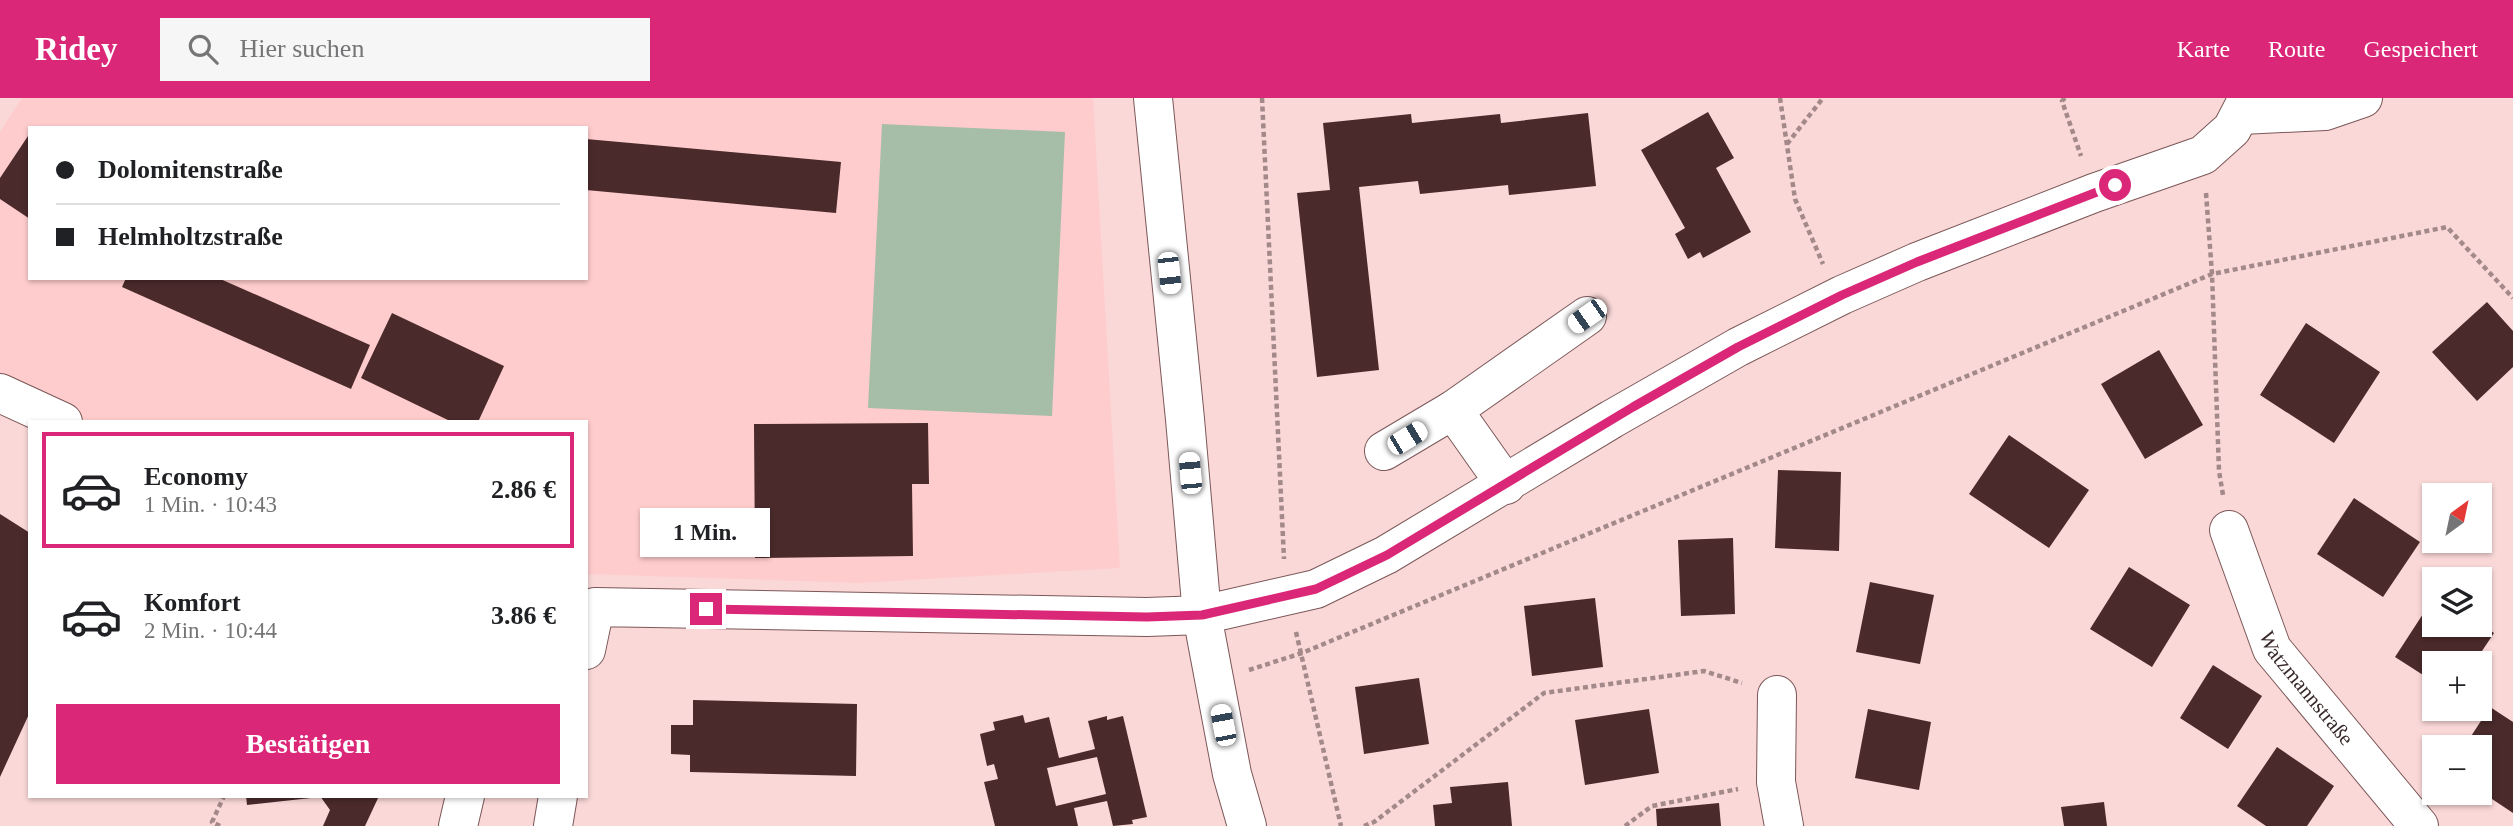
<!DOCTYPE html>
<html lang="de">
<meta charset="utf-8">
<style>
:root{--surface:#fff;--page:#f6f6f6;--text:#202124;--muted:#757577;--line:#e0e0e0;--accent:#db2777}
body{margin:0;font-family:"Times New Roman",serif;background:var(--page);color:var(--text);height:100vh;display:flex;flex-direction:column;font-size:26px;white-space:nowrap}
*{box-sizing:border-box;margin:0}
p{font-size:23px;color:var(--muted)}
.icon{flex:none;width:38px;height:38px;fill:none;stroke:currentColor;stroke-width:2;stroke-linecap:round;stroke-linejoin:round}
.map{position:relative;flex:1;overflow:hidden}
.drawer{position:absolute;left:28px;top:322px;width:560px;height:378px;display:flex;flex-direction:column;background:var(--surface);border-radius:0px;box-shadow:0 2px 5px #0004}
.drawer>*{flex:none}
.hud{position:absolute;left:28px;top:28px;width:560px;height:154px;border-radius:0px;box-shadow:0 2px 5px #0004;display:grid;align-content:center;height:154px;padding:0 28px;background:var(--surface)}
.needle{width:46px;rotate:33deg}
.fabs{position:absolute;left:2422px;top:385px;display:grid;gap:14px}
.fabs a{display:grid;place-items:center;width:70px;height:70px;border-radius:0px;background:var(--surface);box-shadow:0 2px 5px #0004;font-size:35px}
.end{position:absolute;width:32px;height:32px;margin:-16px;border:9px solid #db2777;background:#fff;box-shadow:0 0 0 4px #fff}
.from{border-radius:50%}
.bubble{position:absolute;height:49px;border-radius:0px;background:var(--surface);box-shadow:0 2px 5px #0004;font-size:23px;font-weight:700;line-height:49px;text-align:center}
.car{position:absolute;width:21px;height:42px;margin:-21px -10px;border-radius:9px;box-shadow:0 0 5px 2px #0007;background:linear-gradient(#fff 24%,#345 0 40%,#fff 0 76%,#345 0 86%,#fff 0)}
.hud b{display:flex;align-items:center;gap:24px;height:66px;font-size:26px}
.hud b+b{border-top:2px solid var(--line)}
.hud i{width:18px;height:18px;background:var(--text)}
ul{padding:12px 0 0;list-style:none}
li{display:flex;align-items:center;gap:21px;height:116px;margin:0 14px 10px;padding:0 14px;border:4px solid transparent;border-radius:0px}
li div{flex:1}
li b{display:block;font-size:26px}
li em{font-style:normal;font-weight:700}
li.selected{border-color:var(--accent)}
li>.icon{width:63px;height:63px;stroke-width:1.5}
.action{display:flex;gap:14px;margin-top:auto;padding:14px 28px}
.action a{flex:1;height:80px;border-radius:0px;background:var(--accent);color:#fff;font-size:28px;font-weight:700;line-height:80px;text-align:center}
header{display:flex;align-items:center;gap:42px;box-sizing:border-box;height:98px;padding:0 35px;background:var(--accent);color:#fff}
header strong{font-size:33px}
nav{display:flex;gap:38px;margin-inline-start:auto;font-size:24px}
.search{width:490px;height:63px;background:var(--page);display:flex;align-items:center;gap:18px;box-sizing:border-box;padding:0 24px;border-radius:0px;color:var(--muted);font-size:26px}
.map>svg:first-child{display:block}
</style>
<header>
<strong>Ridey</strong>
<div class="search"><svg class="icon" aria-label="search" viewBox="0 0 24 24"><circle cx="10" cy="10" r="6"/><path d="M15 15l6 6"/></svg>Hier suchen</div>
<nav><a>Karte</a><a>Route</a><a>Gespeichert</a></nav>
</header>
<div class="map">
<svg width="2513" height="728" viewBox="0 0 2513 728">
<rect width="100%" height="100%" fill="#fad8d8"/>
<path fill="#ffcccd" fill-rule="evenodd" d="M22,0H1093L1120,470L859,485L586,476V324H89L0,281V34ZM30,30H586V180H30Z"/>
<path fill="#a6bda8" d="M882,26L1065,34L1052,318L868,310Z"/>
<path fill="#4a2a2b" fill-rule="evenodd" d="M1708,14L1734,60L1716,70L1751,134L1703,160L1700,154L1688,161L1675,136L1685,130L1641,52Z
M1588,15L1596,88L1509,97L1508,87L1420,96L1418,83L1359,89L1379,272L1317,279L1297,95L1330,92L1323,25L1411,16L1412,25L1500,16L1501,25Z
M30,35V121L0,101V80Z
M586,41L841,64L836,115L586,92Z
M126,180H218L370,247L351,291L122,189Z
M2487,204L2513,233V269L2477,303L2432,254Z
M392,215L504,268L478,324H452L361,280Z
M2306,225L2380,274L2334,345L2260,297Z
M2159,252L2203,327L2145,361L2101,286Z
M928,325L929,386H912L913,458L755,460L754,326Z
M2009,337L2089,392L2049,450L1969,396Z
M1778,372L1841,374L1839,453L1775,450Z
M2354,400L2420,444L2383,499L2317,456Z
M0,416L30,435V614L0,679Z
M1733,440L1735,516L1681,518L1678,442Z
M2129,469L2190,507L2152,569L2090,531Z
M1870,484L1934,497L1920,566L1856,554Z
M2434,499V527L2480,525L2494,535L2474,565H2434V584L2395,559Z
M1595,500L1603,569L1532,578L1524,508Z
M2213,567L2262,598L2228,651L2180,620Z
M1419,580L1429,646L1364,656L1355,589Z
M693,602L857,606L856,678L690,674V657L671,656V627H693Z
M2490,609L2513,624V715L2480,693V649H2464Z
M1649,611L1659,675L1585,687L1575,622Z
M1868,611L1931,624L1919,692L1855,680Z
M1023,617L1025,625L1049,619L1059,660L1095,651L1088,623L1107,618V622L1123,618L1147,719L1132,722L1133,726L1113,728L1107,703L1074,710L1078,728H995L984,684L998,681L994,666L987,668L980,636L995,632L993,624ZM1097,659L1106,696L1056,708L1047,670Z
M2277,649L2334,688L2307,728H2266L2237,708Z
M1508,684L1512,728H1435L1433,707L1452,705L1450,689Z
M246,698H311V700L247,707Z
M320,698H379L365,728H323L330,712Z
M2104,704L2107,728H2064L2061,709Z
M1719,705L1721,728H1657L1656,711Z"/>
<g fill="none" stroke-linecap="round" stroke-linejoin="round">
<g stroke="#7b5758" stroke-width="40">
<g id="minor">
<path d="M1153,0L1185,321L1202,517L1232,676L1247,728"/>
<path d="M2241,17L2325,13L2363,0"/>
<path d="M0,295L63,324"/>
<path d="M1453,312L1506,387"/>
<path d="M1384,353L1453,312L1587,218"/>
<path id="s1" d="M2229,432L2272,551L2419,728"/>
<path d="M586,552L595,509L1147,519L1202,517L1316,491L1386,457L1612,321L1738,249L1842,197L1917,164L2094,95L2203,57L2232,31L2248,0"/>
<path d="M1777,597L1776,684L1784,728"/>
<path d="M458,728L465,698"/>
<path d="M553,728L558,698"/>
</g>
</g>
<path stroke="#a38989" stroke-width="4.5" stroke-dasharray="5 3.5" stroke-linecap="butt" d="M1262,0L1284,461
M1780,0L1795,101L1823,166
M2065,0L2062,3L2081,58
M1787,46L1823,0
M2206,95L2212,176L2219,373L2223,397
M1296,534L1341,728
M1249,572L1302,555L2212,176L2447,129L2513,200
M220,728L212,724L224,698
M1364,728L1374,724L1544,595L1704,573L1742,585
M1625,728L1652,708L1738,691"/>
<use href="#minor" stroke="#fff" stroke-width="38"/>
</g>
<g fill="none" stroke-linecap="round" stroke-linejoin="round">
<path stroke="#db2777" stroke-width="9" d="M706,511L1147,519L1202,517L1316,491L1387,457L1633,309L1738,249L1842,197L1917,164L2115,87"/>
</g>
<g text-anchor="middle" stroke-width="7" stroke-linejoin="round" paint-order="stroke">
<g font-size="21" fill="#39292a" stroke="#fff">
<text dy="7" stroke="none"><textPath href="#s1" startOffset="178">Watzmannstraße</textPath></text>
</g>
</g>
</svg>
<div class="fabs">
<a><svg class="needle" viewBox="-14 -14 28 28"><path d="M0-13l5 13h-10z" fill="#e53935"/><path d="M0 13l5-13h-10z" fill="#757577"/></svg></a>
<a><svg class="icon" aria-label="layers" viewBox="0 0 24 24"><path d="M12 4l9 5-9 5-9-5zM3 14l9 5 9-5"/></svg></a>
<a>+</a>
<a>−</a>
</div>
<i class="end from" style="left:2115px;top:87px"></i>
<i class="end" style="left:706px;top:511px"></i>
<div class="bubble" style="left:640px;top:410px;width:130px">1 Min.</div>
<i class="car" style="left:1169px;top:175px;rotate:174deg"></i>
<i class="car" style="left:1587px;top:218px;rotate:235deg"></i>
<i class="car" style="left:1407px;top:340px;rotate:59deg"></i>
<i class="car" style="left:1190px;top:375px;rotate:355deg"></i>
<i class="car" style="left:1223px;top:627px;rotate:349deg"></i>
<div class="hud">
<b><i class="from"></i>Dolomitenstraße</b>
<b><i></i>Helmholtzstraße</b>
</div>
<section class="drawer">
<ul>
<li class="selected"><svg class="icon" aria-label="car" viewBox="0 0 24 24"><path d="M5 17H2v-5l4-1 3-4h7l3 4 3 1v5h-3M9 17h6M6 11h13"/><circle cx="7" cy="17" r="2"/><circle cx="17" cy="17" r="2"/></svg><div><b>Economy</b><p>1 Min. · 10:43</p></div><em>2.86 €</em></li>
<li><svg class="icon" aria-label="car" viewBox="0 0 24 24"><path d="M5 17H2v-5l4-1 3-4h7l3 4 3 1v5h-3M9 17h6M6 11h13"/><circle cx="7" cy="17" r="2"/><circle cx="17" cy="17" r="2"/></svg><div><b>Komfort</b><p>2 Min. · 10:44</p></div><em>3.86 €</em></li>
</ul>
<div class="action"><a>Bestätigen</a></div>
</section>
</div>
